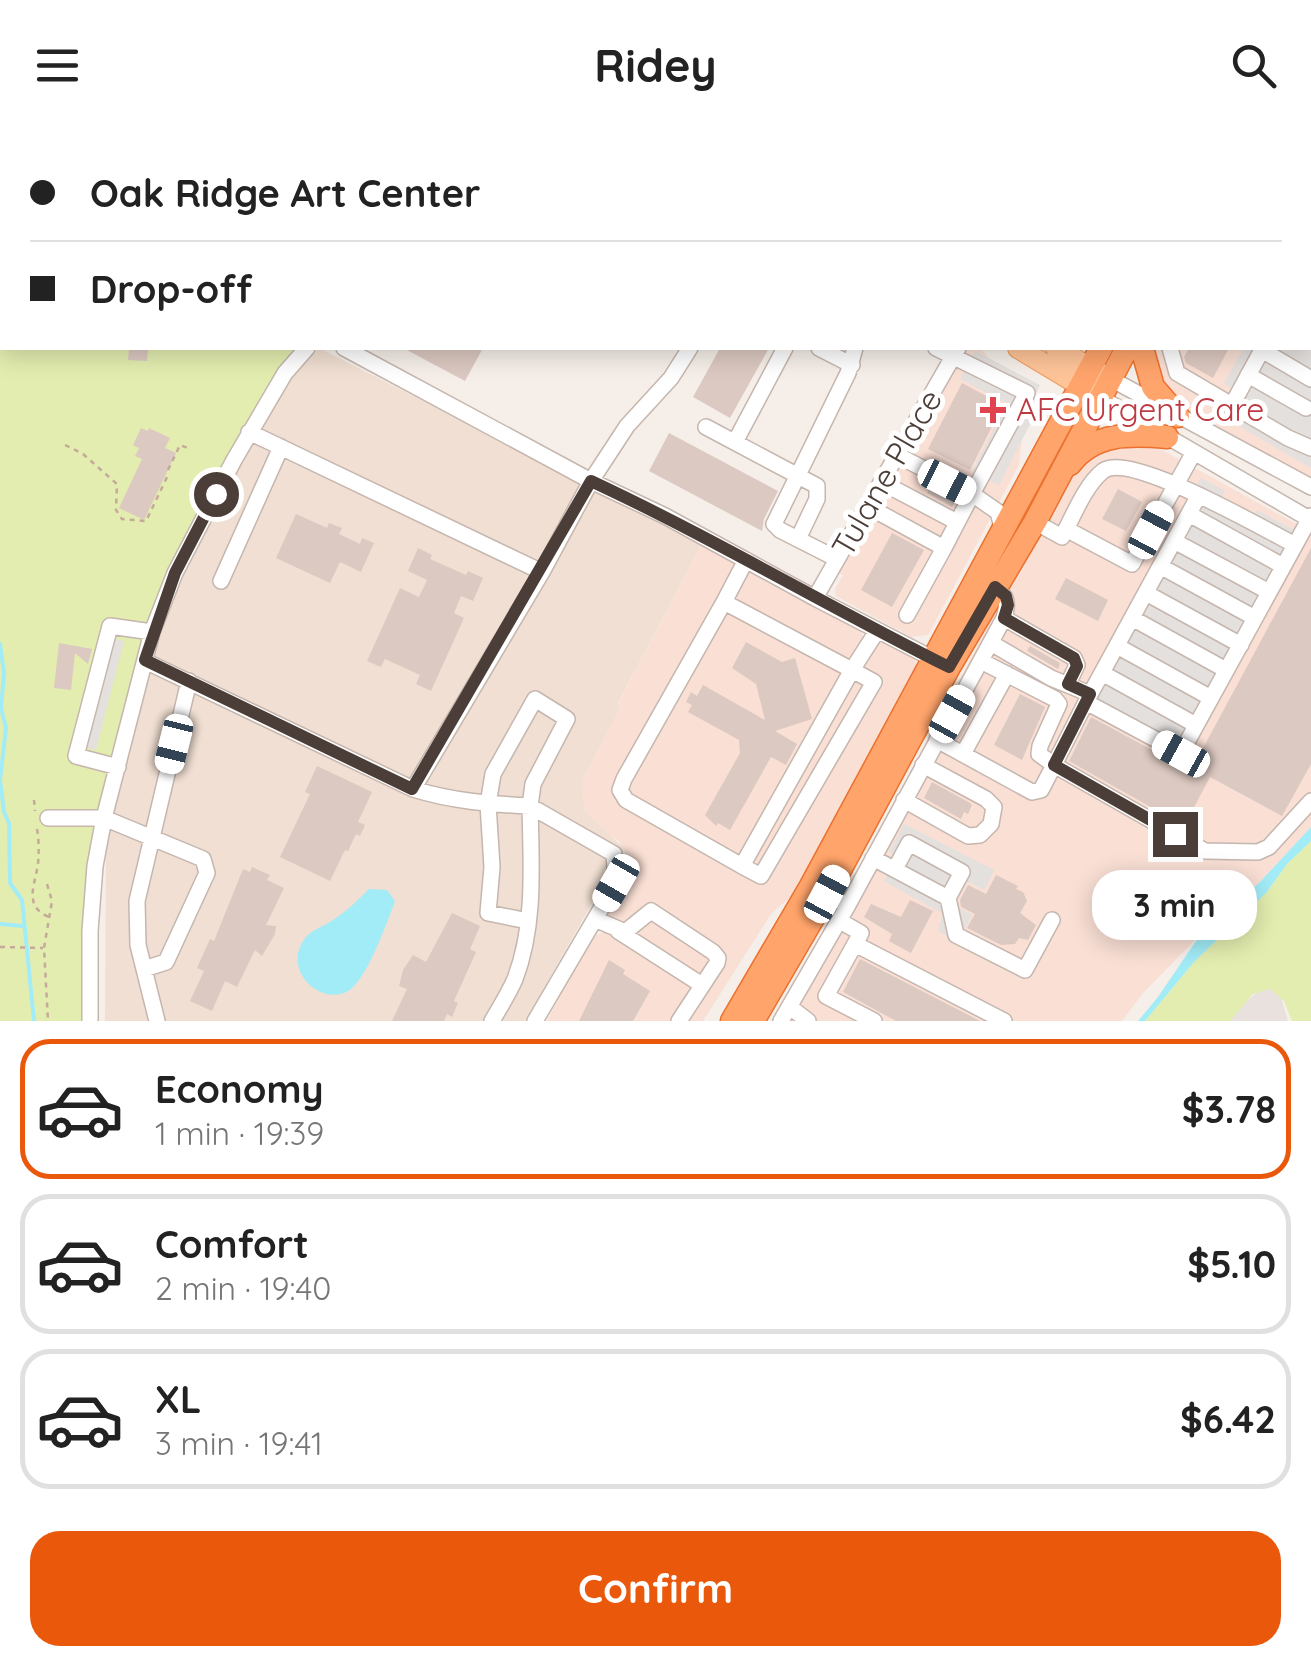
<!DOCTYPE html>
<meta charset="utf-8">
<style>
:root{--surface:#fff;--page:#f2f2f2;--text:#222;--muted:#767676;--line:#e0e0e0;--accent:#ea580c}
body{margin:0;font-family:Quicksand,sans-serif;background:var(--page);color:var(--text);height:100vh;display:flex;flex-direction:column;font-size:38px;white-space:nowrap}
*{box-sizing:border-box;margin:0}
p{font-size:32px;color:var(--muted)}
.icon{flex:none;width:55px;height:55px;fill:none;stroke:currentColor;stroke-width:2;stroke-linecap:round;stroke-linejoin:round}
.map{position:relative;height:891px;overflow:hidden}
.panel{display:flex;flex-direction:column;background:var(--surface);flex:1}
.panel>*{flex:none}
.banner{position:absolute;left:0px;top:0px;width:1312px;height:220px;box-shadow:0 5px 25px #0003;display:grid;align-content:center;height:220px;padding:0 30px;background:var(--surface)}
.end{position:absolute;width:45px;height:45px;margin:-22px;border:12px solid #4b3d37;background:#fff;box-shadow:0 0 0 5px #fff}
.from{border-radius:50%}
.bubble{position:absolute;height:70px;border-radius:30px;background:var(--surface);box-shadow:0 5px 25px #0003;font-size:32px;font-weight:800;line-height:70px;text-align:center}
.car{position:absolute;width:30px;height:60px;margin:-30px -15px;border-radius:12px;box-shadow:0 0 8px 2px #0007;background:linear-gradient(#fff 24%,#345 0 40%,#fff 0 76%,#345 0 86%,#fff 0)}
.banner b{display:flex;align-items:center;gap:35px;height:95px;font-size:38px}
.banner b+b{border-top:2px solid var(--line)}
.banner i{width:25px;height:25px;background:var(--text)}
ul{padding:18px 0 0;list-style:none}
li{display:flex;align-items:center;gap:30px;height:140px;margin:0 20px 15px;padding:0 10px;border:5px solid var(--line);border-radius:30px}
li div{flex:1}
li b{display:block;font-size:38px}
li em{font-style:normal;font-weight:800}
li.on{border-color:var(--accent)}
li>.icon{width:90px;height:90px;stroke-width:1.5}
.button{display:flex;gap:20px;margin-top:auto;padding:20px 30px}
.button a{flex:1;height:115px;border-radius:30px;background:var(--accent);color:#fff;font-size:40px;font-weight:800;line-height:115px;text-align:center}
header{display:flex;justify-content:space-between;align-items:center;height:130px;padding:0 30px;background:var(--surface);font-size:45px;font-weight:800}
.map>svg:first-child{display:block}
</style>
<header><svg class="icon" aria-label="menu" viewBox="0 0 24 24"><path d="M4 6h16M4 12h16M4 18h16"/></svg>Ridey<svg class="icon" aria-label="search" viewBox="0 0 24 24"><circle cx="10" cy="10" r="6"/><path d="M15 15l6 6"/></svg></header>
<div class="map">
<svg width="1311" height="891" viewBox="0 0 1311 891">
<rect width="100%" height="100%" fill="#f6efe9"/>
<path fill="#f9dfd4" d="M705,0H1201L1200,2Z
M1259,0H1311V350L1179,274L1164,257L1153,218H1310V2H1258Z
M968,218H981L1025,278L1019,335L928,505L911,507L836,466L835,459L843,445L839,443Z
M1153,315L1311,402V697L1260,752L1197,808L1143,863L1122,891H771L849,757L1067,348L1099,319Z
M702,413L736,431L748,442L752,441L861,501L863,508L875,513L880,511L914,528L918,539L796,762L771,784L703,891H547L591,807L602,803L609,789L607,783L625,722L619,711L594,694L585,682L582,650L619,580L618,574Z"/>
<path fill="#e9e1de" d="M1275,847L1288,891H1228L1233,883Z"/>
<path fill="#f0dfd2" d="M321,219L702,413L618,573L619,580L582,650L585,682L623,717L624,744L619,755L606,749L525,891H105L106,714L156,513L181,442L246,321L292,241L305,226Z"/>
<path fill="#e3edaf" d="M0,106L2,218H295L235,319L169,442L94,717L85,891H0Z
M1311,711V891H1292L1284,871L1270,859L1253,864L1230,891H1145L1194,832L1266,763L1287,734Z"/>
<path fill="#e4e0de" d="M1271,0H1311V338L1218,284L1232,259L1224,253L1244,218H1310V2H1270Z
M975,221L1040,255L1035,265L1043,269L999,355L972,341L1007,273L960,249Z
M1201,348L1225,361L1216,377L1248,395L1257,380L1304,405L1189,620L1084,563Z
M100,505L124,511L96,620L72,614Z
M904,694L994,740L985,760L965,751L954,775L972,785L963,802L954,810L938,801L943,784L884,751L896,727L889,722Z"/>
<path fill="#a2ecf7" d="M1311,697V711L1287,734L1266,763L1194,832L1145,891H1138L1158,867L1198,808L1260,752Z
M369,759L387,760L395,771C387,792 367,850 348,861C320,877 280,839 306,807C313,799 325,796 333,790C346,782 358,770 369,759Z"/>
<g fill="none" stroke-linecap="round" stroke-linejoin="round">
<path stroke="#a2ecf7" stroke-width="4" d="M0,514L4,543L1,578L6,598L0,650L4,682L9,693L10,753L22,770L34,891
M0,794L23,796"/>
</g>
<path fill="#dcc9c1" d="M403,218H483L465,251Z
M720,218H769L730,288L693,267Z
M1189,218H1229L1213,248L1186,233L1184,227Z
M129,219L148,220L147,231L128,230Z
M962,253L1003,275L970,340L928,319Z
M141,298L148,301L149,298L170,308L165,318L176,323L144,390L119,378L142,329L135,326L139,318L133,315Z
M669,303L778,361L764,389L762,401L649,341Z
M931,355L956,368L952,377L927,363Z
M1118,359L1142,372L1126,401L1102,389Z
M296,384L327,398L329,393L342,398L339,404L360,414L362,408L374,413L361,442L340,432L330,453L276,428Z
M892,403L924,420L892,477L861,460Z
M418,418L432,425L430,429L466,445L468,441L483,448L473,471L461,466L454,483L464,488L431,561L416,554L420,545L385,529L381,537L367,531L400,458L419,467L427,450L408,441Z
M1311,418V634L1282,686L1210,647L1184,696L1069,631L1091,587L1176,633L1188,631L1194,635Z
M1066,448L1108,470L1098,491L1055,469Z
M746,512L782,532L795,528L812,589L775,601L797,614L786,635L771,627L730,700L718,693L716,696L705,685L740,623L739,610L688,582L692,575L686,572L691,562L697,566L703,555L765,590L756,554L732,538Z
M59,513L92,519L88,534L75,523L71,560L54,558Z
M1030,516L1060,533L1058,539L1027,521Z
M1020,564L1045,577L1022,630L994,615Z
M317,636L372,662L358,692L365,695L360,706L356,704L348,721L345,720L330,751L280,727L310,664L305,662Z
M932,652L970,673L972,675L968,684L964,682L961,689L924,668Z
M252,737L270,745L267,750L284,758L266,795L276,796L275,804L262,826L255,820L237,857L225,851L212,881L190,871L204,841L197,838L210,809L214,811L243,739L250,742Z
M996,745L1018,756L1016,759L1023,762L1027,771L1020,783L1036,795L1028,810L1019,808L1015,814L1001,815L967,798L975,784L961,777L960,770L968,755L986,764Z
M910,770L933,781L911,823L889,811L892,804L864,787L871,774L901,787Z
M452,783L480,796L470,819L476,822L454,871L458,873L452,887L447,884L444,891H392L407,859L399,856L403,840L413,825L426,832Z
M860,829L980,891H896L843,862Z
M609,830L625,840L623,844L650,861L633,891H579Z"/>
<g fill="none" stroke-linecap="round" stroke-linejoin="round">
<g stroke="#c5b6ae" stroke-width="18">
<path id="minor" d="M1003,0V2
M1103,0L1107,2
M783,2L785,0
M804,2L805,0
M1062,2L1064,0
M1287,2L1288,0
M1310,27L1311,28
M1310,64L1311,65
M1310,103L1311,104
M1310,138L1311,139
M1310,171L1311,172
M1310,208L1311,209
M344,218L591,351L665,386L815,468L941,533
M819,218L852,235
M936,218L1027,263L972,364L998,382L1003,401
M1170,218L1177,243L1288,308L1311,318
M1262,220L1311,249
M1248,245L1306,278
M1111,249L1311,357
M1101,268L1311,390
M1232,275L1263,218
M706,297L817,356V369L798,409
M249,302L542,442
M735,312L785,218
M897,325L972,364L944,418
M881,352L957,392
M1199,365L1086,572L1181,623L1311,386
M867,376L944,418L907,485
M1189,384L1283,436
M1035,392L1062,407C1073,387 1085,355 1103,341C1130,321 1264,399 1295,415
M1066,399L1132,434L1194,322
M1174,411L1269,462
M837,429L780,400L774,394L848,243L855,218
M746,430L724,472L852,540L877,501
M1160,436L1255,488
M221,451L281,317
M1146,463L1241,515
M815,468L958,218
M724,472L624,649L620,660L626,670L742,736L761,746L874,552L852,540L742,736
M1004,488L1074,528L1077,535L1068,554
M1132,488L1226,540
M991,513L1051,548L1090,564
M1117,516L1211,568
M145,531L413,659L542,442L591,351L627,296L671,248L690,218
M1102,543L1196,595
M1086,572L1054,635L1205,721L1258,722L1269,717L1311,671
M937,610L1032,662L1041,660L1054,635L1039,624L1040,616L1059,574L1055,569L981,531
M963,624L1007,544
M118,637L76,626L110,496L152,502
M413,659C452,671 489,674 530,676L533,654L567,589L535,569L493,644L488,674L492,737L488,783L528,791
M904,670L968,706L980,705L991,694L994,677L986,669L923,635
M48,688H104L203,729L207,743L166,832L144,839
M873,728L948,768L962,742L909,713L895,739
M948,768L956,805L1025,840L1052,790
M848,775L1004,488C1010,469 1005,463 989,454
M595,789L625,802L651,781L713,822L718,828L717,833L679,891
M840,791L861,803L826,866L874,891
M618,801L702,855
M855,814L1004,891
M790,877L808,891
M90,891V801L95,736L104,688L152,502L175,443L234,330L285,243L307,218
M157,891L138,815L137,771L189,551
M492,891C500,877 509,863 515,849C536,794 531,733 530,676L614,724L616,753L535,891
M781,891L848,775L819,760"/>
</g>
<g stroke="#ee9b5f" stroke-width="22">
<path id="major" d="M605,0L610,2
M658,0L664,2
M1018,218L1101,268
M1056,218L1104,246"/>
</g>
<g stroke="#eb712f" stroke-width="25">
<path id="highway" d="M1211,2L1213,0
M1245,2L1246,0
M1142,218L1153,257L1178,286
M1070,334C1094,302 1131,304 1167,307
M732,891L811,756L1101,218
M753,891L827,764L949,537L1035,392L1127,218"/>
</g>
<path stroke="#c5aa9b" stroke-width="2.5" stroke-dasharray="5 5" stroke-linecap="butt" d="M68,2V0
M167,2V0
M0,152H2
M0,174L2,176
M65,315L83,324L117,354L116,380L122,389L146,391L168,345
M168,340L180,315L190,319
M34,670L35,681
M37,699C39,710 39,722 38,734C35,755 23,776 49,787
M47,754L52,771L44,818L48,891
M0,817L43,818"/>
<use href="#minor" stroke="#fff" stroke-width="15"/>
<use href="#major" stroke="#ffc599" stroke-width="20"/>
<use href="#highway" stroke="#ffa46b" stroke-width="22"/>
</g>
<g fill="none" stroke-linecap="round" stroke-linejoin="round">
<path stroke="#4b3d37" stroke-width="12" d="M216,364L175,443L145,530L412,659L591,351C713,408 829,477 949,537L995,457L1006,466L1008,475L1004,488L1074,528L1077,536L1068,554L1090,564L1054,635L1175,704"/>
</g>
<path fill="#e0444e" stroke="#fff" stroke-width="4" d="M988 265h10v10h10v10h-10v10h-10v-10h-10v-10h10z"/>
<g text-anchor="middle" stroke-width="10" stroke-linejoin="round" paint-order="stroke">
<g font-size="32" fill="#be3a42" stroke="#fff" text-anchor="start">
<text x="1016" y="291">AFC Urgent Care</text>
</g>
<g font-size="32" fill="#4b3d37" stroke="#fff">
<text transform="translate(887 343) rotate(-60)" y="11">Tulane Place</text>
</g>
</g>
</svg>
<i class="end from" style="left:216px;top:364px"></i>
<i class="end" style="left:1175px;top:704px"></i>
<div class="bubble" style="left:1092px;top:740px;width:165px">3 min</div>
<i class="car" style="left:947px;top:352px;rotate:117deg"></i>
<i class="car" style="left:1151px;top:400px;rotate:28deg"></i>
<i class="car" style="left:952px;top:584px;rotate:29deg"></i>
<i class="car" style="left:174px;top:614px;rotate:194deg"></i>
<i class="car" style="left:1181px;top:624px;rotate:299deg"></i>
<i class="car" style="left:616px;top:753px;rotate:210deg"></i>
<i class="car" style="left:827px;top:764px;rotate:28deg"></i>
<div class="banner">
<b><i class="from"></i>Oak Ridge Art Center</b>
<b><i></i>Drop-off</b>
</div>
</div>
<section class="panel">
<ul>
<li class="on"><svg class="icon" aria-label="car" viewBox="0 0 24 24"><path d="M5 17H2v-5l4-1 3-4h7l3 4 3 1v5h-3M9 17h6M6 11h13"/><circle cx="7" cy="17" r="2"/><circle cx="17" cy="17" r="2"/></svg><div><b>Economy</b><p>1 min · 19:39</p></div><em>$3.78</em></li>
<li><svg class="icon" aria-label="car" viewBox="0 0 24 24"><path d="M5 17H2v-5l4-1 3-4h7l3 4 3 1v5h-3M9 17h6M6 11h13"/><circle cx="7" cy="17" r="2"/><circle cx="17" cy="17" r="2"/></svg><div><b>Comfort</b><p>2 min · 19:40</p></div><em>$5.10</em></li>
<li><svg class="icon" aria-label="car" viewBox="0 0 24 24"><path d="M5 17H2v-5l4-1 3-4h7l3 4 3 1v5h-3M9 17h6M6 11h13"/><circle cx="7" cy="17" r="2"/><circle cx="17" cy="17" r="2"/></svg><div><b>XL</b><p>3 min · 19:41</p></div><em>$6.42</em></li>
</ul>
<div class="button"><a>Confirm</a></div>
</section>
